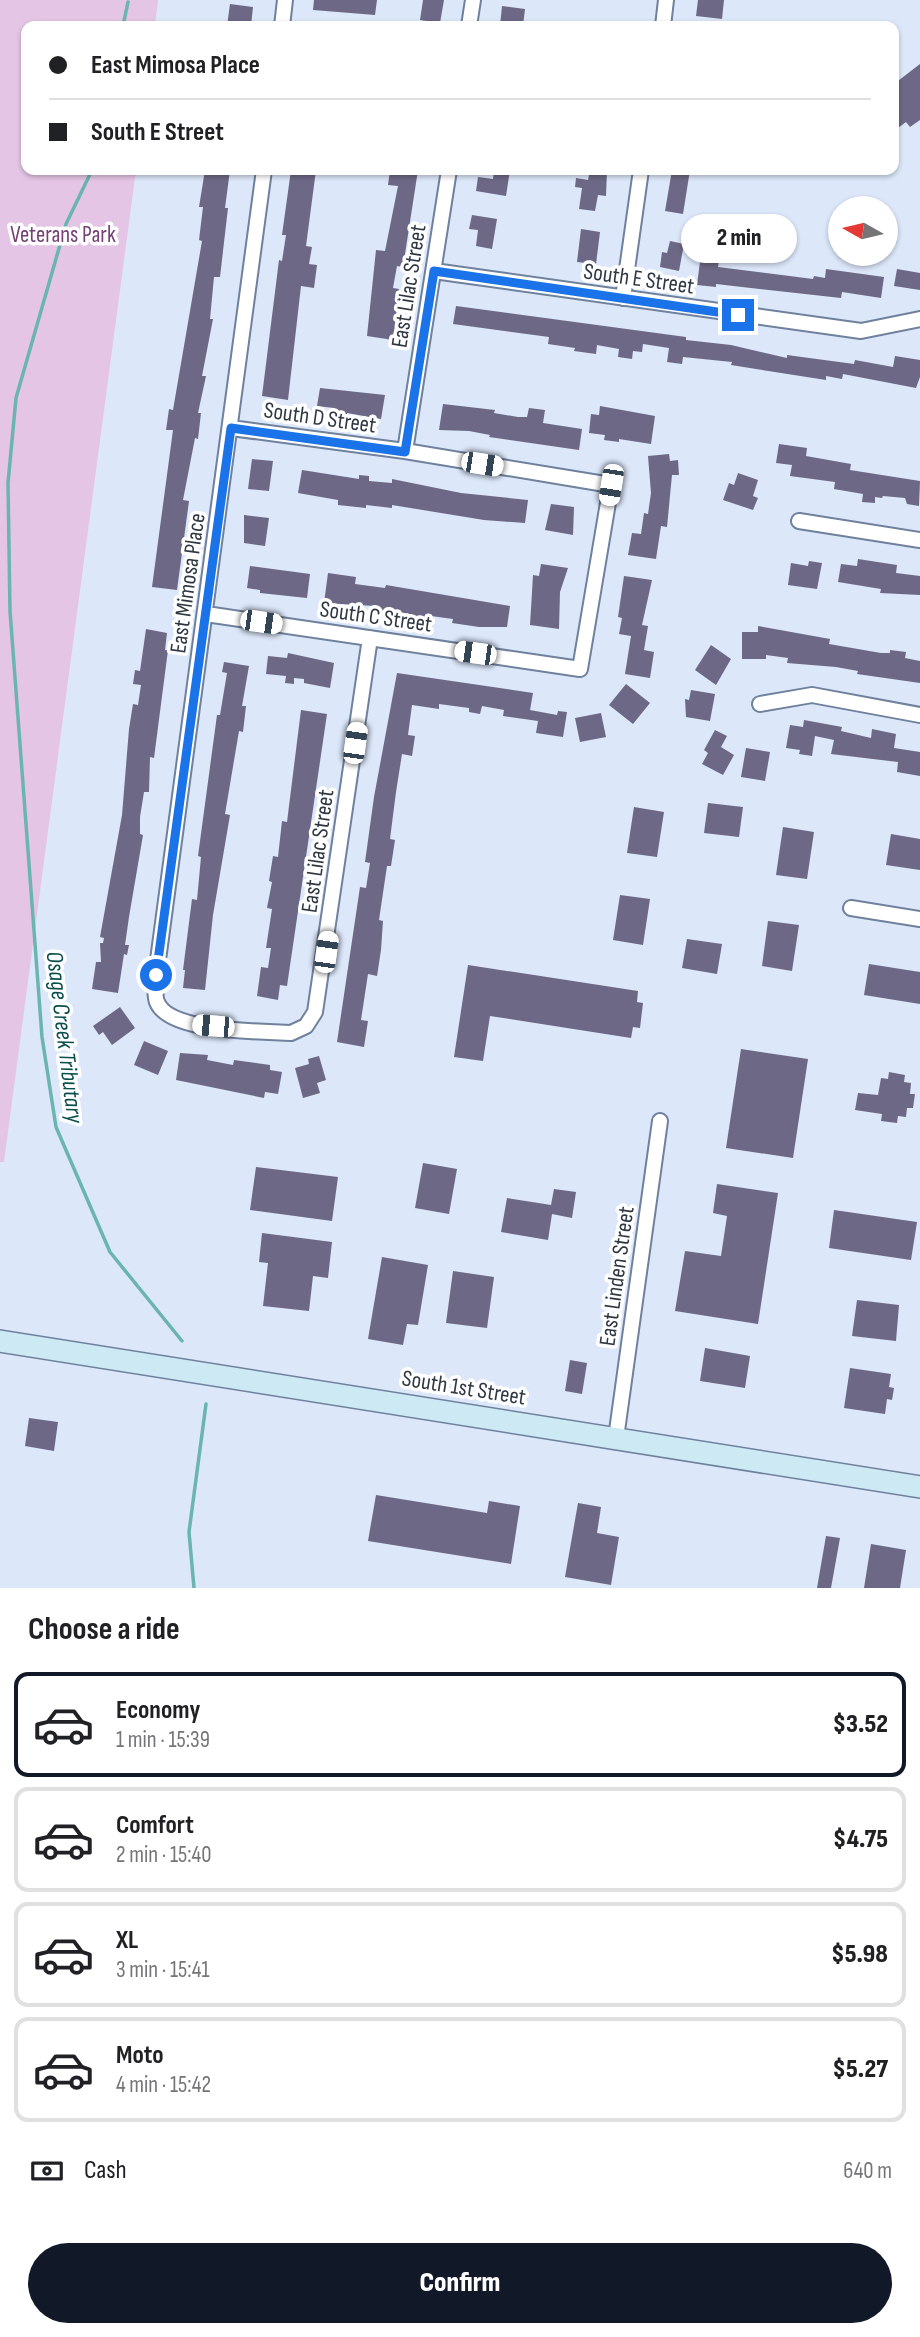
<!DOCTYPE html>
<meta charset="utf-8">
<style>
:root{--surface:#fff;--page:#f2f2f2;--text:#202124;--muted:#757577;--line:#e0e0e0;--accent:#111827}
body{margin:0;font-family:"Sofia Sans Condensed",sans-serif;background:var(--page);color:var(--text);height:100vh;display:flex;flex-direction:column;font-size:26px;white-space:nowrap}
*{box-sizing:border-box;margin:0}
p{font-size:23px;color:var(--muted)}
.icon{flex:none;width:38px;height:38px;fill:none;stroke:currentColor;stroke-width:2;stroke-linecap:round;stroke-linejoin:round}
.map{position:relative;height:1588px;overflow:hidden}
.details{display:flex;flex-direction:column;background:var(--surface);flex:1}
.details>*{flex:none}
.banner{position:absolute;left:21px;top:21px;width:878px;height:154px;border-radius:14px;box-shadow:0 2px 5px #0004;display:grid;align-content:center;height:154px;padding:0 28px;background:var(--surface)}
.needle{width:46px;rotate:278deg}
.tools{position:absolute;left:828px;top:196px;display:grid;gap:14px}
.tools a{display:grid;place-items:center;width:70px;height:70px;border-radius:50%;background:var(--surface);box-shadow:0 2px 5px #0004;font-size:35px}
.end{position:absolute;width:32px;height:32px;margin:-16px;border:9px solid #1a73e8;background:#fff;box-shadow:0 0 0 4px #fff}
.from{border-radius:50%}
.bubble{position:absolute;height:49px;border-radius:24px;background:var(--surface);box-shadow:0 2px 5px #0004;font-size:23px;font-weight:800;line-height:49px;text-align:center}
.car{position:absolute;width:21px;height:42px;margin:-21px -10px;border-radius:9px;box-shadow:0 0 5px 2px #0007;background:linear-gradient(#fff 24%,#345 0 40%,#fff 0 76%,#345 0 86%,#fff 0)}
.banner b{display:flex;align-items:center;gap:24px;height:66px;font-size:26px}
.banner b+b{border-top:2px solid var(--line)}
.banner i{width:18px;height:18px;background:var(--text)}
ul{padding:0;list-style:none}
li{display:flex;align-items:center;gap:21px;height:105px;margin:0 14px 10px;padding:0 14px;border:4px solid var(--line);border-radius:14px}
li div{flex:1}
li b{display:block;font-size:26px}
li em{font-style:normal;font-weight:800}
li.active{border-color:var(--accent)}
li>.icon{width:63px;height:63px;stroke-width:1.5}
h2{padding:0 28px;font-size:32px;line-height:84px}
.pay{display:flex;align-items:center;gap:18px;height:77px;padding:0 28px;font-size:26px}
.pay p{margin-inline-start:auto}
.button{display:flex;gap:14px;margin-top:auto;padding:14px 28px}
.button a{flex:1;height:80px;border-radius:42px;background:var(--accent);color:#fff;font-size:28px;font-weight:800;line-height:80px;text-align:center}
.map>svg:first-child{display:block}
</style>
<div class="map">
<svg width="920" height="1588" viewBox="0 0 920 1588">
<rect width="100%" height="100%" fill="#dce7fa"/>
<path fill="#e5c5e5" d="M0,0H158L155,26H26V170H136L4,1162H0Z"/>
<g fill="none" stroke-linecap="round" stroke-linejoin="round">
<path stroke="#6bb5b1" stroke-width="3.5" d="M123,26L128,2
M92,170L66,224L16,398L8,483L10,611L42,1037L56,1127L110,1252L182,1341
M194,1588L189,1532L206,1404"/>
</g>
<path fill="#6d6885" d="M314,0H377L375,15L313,10Z
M423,0H444L440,23L420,20Z
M698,0H724L722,19L696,16Z
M230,4L253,7L251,26H227Z
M502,6L525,9L523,26H500Z
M920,64V120L910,127L906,122L894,131V84Z
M205,170H230L225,208H228L220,277H214L210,319H213L202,376H206L198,413H201L198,439L195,438L183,500L189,501L177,590L152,587L173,430H166L169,409L173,410L202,241L199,240L203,207H199Z
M291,170H316L306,246L312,247L309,264L317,265L314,288L301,286L288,400L262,396L279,260L282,261L286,235H282Z
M390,170H418L403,267L397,266L393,288L399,289L393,340L367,336L376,250L385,251L398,186L388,185Z
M494,170H510L506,196L476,191L478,177L493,179Z
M590,170H607L606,196L598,195L595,211L579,209L582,188L575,187L576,178L588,180Z
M672,170H690L683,214L665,211Z
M472,215L497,219L492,249L476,246L478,230L469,229Z
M581,229L600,232L596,264L577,262Z
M670,241L684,244L679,271L660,267L662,252L667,253Z
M702,246L721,249L718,267L813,279L814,276L825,278L826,269L884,277L881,298L842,292L841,298L716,284V287L697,285Z
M897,269L920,273V290L894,286Z
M456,306L686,337V340L731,345L787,358V355L854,364L855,360L893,367L895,356L920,360V377L916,388L843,374L842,379L826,376V380L731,365L732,362L683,357L682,364L667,362L669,348L643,344L642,352L633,351L632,359L618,357L619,349L597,345L596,354L574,351L575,348L548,344L549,337L453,324Z
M320,388L385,395L381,419L347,413V418L333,416L334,408L317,406Z
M443,404L495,410L494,413L518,417H527L529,408L545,410L543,423L582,429L579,450L489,437L490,435L469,431L439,430Z
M600,406L655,416L651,444L619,439V442L604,440L605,435L589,433L591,414L599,415Z
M779,444L807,448L806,456L851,464L850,470L920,481L919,506L907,504L905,498L883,496L882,498L875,497V503L862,502L863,494L834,489L835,482L790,476L792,465L776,463Z
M669,454L670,461L678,460L679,475H672L667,527L661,526L656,559L628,555L632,533L641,534L644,513L648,514L651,493L648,456Z
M252,459L273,461L269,491L248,489Z
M302,470L359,479V475L369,476V481L392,483V479L461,493L528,500L525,523L484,520L392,505V508L366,505V508L338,505V500L298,493Z
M738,473L758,480L753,496L758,498L753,510L723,500L729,483L734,485Z
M551,504L574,507L573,535L545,530Z
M244,515L269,518L265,546L244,543Z
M858,559L897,565L896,573L920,576V595L880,593L881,589L838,582L841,564L857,566Z
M809,561L822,563L817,589L788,585L791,563L808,566Z
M541,564L568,568L560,592L559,629L530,625L533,575L539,576Z
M250,566L310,574L307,598L260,593V590L247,588Z
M328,573L356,577L355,584L385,588L386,585L510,606L507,627H479L452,623L453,619L431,616L430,619L391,610L390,613L374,611L375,606L324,603Z
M624,576L652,580L642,625L648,626L644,650L654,652L650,678L625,674L631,636L619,634L622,618L618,617Z
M758,626L830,639L829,644L881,653H890V650L906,652L905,658L920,661V683L857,674L858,671L836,667L787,663L788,658L766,655V659H742V632H758Z
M146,629L167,633L165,650H168L154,758L150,757L149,792H144L140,817V834L143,835L129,917L125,945H129L127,955L124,954L118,993L92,989L96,962H101L100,943H103L104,938L100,937L122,815L129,729L133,704L138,705L141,685L133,684L135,670L140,671Z
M711,645L731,659L716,685L695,670Z
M288,653L334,663L330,688L304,683V679L294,678V684L285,683L286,676L266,674L268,656L287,658Z
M224,662L249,666L242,706H246L243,732L239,731L225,814L230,815L213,915L205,990L183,988L185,970H183L192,899L197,900L201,857L198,856L217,715H220L227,673L222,672Z
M397,673L533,693L530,710L557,715L558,711L567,712L563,737L536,733L538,721L503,716L504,710L482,706L480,714L469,712V708L439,704V709L412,705L408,735L415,736L412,756L402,754L396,792L390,839L395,840L391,866H387L379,920L383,921L381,950L377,976L368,974L361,1020L368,1021L364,1047L337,1042L360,887L366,888L370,863L365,862L374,797Z
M626,684L650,703L633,724L609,705Z
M691,690L715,694L710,721L686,717L685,699L689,700Z
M301,710L327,714L287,986L280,985L278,1000L257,996L261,967L268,968L271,948H266L272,909L267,908L272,882L269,881L273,856L278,857L282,821L287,822Z
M601,713L606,737L580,742L575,718Z
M804,720L842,727L841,731L871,738L872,729L896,734L894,748L920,752V776L897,772L898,762L831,754L834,740L815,736L812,756L799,754L800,750L786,748L790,725L803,727Z
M715,730L727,736L721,747L734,755L723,775L702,764L708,753L704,750Z
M746,748L770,752L765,781L741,777Z
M708,803L743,807L739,837L704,833Z
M634,807L664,812L657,857L627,853Z
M783,827L814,832L807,879L776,875Z
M891,834L920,839V870L886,865Z
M620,895L650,899L643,945L613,940Z
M768,921L799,925L792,971L762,966Z
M687,939L722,944L717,974L682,968Z
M869,964L920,972V1004L864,995Z
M468,965L638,991L637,1002L643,1003L640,1028L633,1027L631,1038L490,1016L483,1061L454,1057Z
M120,1007L135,1028L112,1045L103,1032L99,1035L93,1026Z
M144,1041L168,1051L158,1075L134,1065Z
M741,1049L808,1059L793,1158L726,1148Z
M180,1053L208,1055L207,1060L233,1065L234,1060L270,1065V1070L282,1072L278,1094L265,1092L264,1098L176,1080Z
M319,1056L326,1080L317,1083L320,1093L303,1098L295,1068L309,1064L308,1059Z
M889,1072L905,1075L904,1082L911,1083L910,1094H915L913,1108H907L906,1117L898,1116L897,1123L881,1121L882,1114L855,1110L858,1093L878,1095L881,1078L888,1079Z
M423,1163L457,1169L449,1214L415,1208Z
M256,1167L338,1177L332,1221L250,1210Z
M717,1184L778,1193L758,1324L675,1311L685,1251L721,1256L727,1216L713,1213Z
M554,1189L576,1192L572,1218L552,1214L548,1240L501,1232L507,1198L551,1205Z
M834,1210L917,1222L911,1260L829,1248Z
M262,1233L332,1242L328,1278L313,1276L309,1311L263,1306L268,1263L259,1262Z
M382,1257L428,1265L418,1325L407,1324L403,1345L368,1339Z
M453,1271L494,1277L487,1328L446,1323Z
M857,1300L899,1305L896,1341L852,1336Z
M705,1348L750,1356L745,1388L700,1381Z
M570,1360L587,1363L582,1394L565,1391Z
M850,1368L891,1374L889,1387L894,1388L892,1400L887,1399L885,1414L844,1408Z
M29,1418L58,1422L54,1451L25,1446Z
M376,1495L487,1513L489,1501L520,1506L511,1564L368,1541Z
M578,1503L601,1507L597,1533L619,1537L611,1585L565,1577Z
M826,1536L840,1538L831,1588H817Z
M871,1544L906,1550L900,1588H864Z"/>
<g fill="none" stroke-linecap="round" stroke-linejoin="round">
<g stroke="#6f819c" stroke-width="18">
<path id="street" d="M282,26L285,0
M469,26L473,0
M663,26L666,0
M264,170L156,975C156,983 154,995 157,1002C169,1033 262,1031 291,1033L306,1026L315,1012L370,638
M434,271L861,331L920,319
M623,298L641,170
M405,451L449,170
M799,521L920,540
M206,614L580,669L611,485L405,451L231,428
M760,704L812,695L920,715
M851,908L920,919
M616,1438L660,1121"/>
</g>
<g stroke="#6f819c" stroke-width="24">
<path id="secondary" d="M0,1341L920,1487"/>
</g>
<use href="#street" stroke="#fff" stroke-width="14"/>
<use href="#secondary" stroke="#cde9f3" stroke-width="21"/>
</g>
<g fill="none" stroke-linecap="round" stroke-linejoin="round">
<path stroke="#1a73e8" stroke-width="9" d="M156,975L231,428L405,452L434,271L738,315"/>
</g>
<g text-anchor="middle" stroke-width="7" stroke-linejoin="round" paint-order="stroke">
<g font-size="23" fill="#733f74" stroke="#fff">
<text x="63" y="242">Veterans Park</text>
</g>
<g font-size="23" fill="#2f3742" stroke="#fff">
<text transform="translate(639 278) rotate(8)" y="8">South E Street</text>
<text transform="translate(408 286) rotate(-81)" y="8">East Lilac Street</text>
<text transform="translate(320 417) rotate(8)" y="8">South D Street</text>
<text transform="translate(187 583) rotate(-82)" y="8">East Mimosa Place</text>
<text transform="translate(376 616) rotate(8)" y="8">South C Street</text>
<text transform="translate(317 851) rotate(-82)" y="8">East Lilac Street</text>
<text transform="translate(616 1276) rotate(-82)" y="8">East Linden Street</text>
<text transform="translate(464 1387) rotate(9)" y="8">South 1st Street</text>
</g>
<g font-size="24" font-style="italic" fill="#0a4e4c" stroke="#fff">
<text transform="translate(65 1037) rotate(83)" y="8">Osage Creek Tributary</text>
</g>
</g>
</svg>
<div class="tools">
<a><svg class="needle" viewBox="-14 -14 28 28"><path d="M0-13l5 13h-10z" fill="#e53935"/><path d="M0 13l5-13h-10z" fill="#757577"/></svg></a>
</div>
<i class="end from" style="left:156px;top:975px"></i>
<i class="end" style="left:738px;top:315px"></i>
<div class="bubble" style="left:681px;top:214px;width:116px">2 min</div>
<i class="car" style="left:482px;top:464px;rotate:99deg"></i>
<i class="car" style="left:611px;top:485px;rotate:189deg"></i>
<i class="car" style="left:261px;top:622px;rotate:98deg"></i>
<i class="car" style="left:475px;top:653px;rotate:278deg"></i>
<i class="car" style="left:355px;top:743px;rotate:8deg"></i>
<i class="car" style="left:326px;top:952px;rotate:8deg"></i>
<i class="car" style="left:213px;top:1026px;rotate:275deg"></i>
<div class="banner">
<b><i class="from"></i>East Mimosa Place</b>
<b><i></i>South E Street</b>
</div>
</div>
<section class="details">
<h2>Choose a ride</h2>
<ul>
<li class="active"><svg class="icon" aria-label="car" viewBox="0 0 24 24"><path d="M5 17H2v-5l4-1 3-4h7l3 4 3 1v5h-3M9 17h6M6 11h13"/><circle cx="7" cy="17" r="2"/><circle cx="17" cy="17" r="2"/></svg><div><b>Economy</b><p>1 min · 15:39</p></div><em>$3.52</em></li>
<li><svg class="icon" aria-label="car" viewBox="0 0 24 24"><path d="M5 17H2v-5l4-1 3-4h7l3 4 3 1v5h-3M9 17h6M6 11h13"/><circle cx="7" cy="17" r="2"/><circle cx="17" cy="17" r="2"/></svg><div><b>Comfort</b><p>2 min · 15:40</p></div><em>$4.75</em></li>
<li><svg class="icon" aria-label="car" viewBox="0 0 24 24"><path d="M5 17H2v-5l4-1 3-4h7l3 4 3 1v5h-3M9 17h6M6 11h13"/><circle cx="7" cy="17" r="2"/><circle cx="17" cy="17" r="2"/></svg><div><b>XL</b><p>3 min · 15:41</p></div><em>$5.98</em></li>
<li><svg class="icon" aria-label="car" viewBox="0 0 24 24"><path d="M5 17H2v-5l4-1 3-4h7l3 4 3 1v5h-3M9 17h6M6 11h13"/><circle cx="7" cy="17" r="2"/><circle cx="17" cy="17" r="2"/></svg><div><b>Moto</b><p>4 min · 15:42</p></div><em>$5.27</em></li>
</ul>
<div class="pay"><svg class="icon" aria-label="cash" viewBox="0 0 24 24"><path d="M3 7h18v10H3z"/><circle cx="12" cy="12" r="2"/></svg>Cash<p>640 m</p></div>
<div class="button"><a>Confirm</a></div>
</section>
